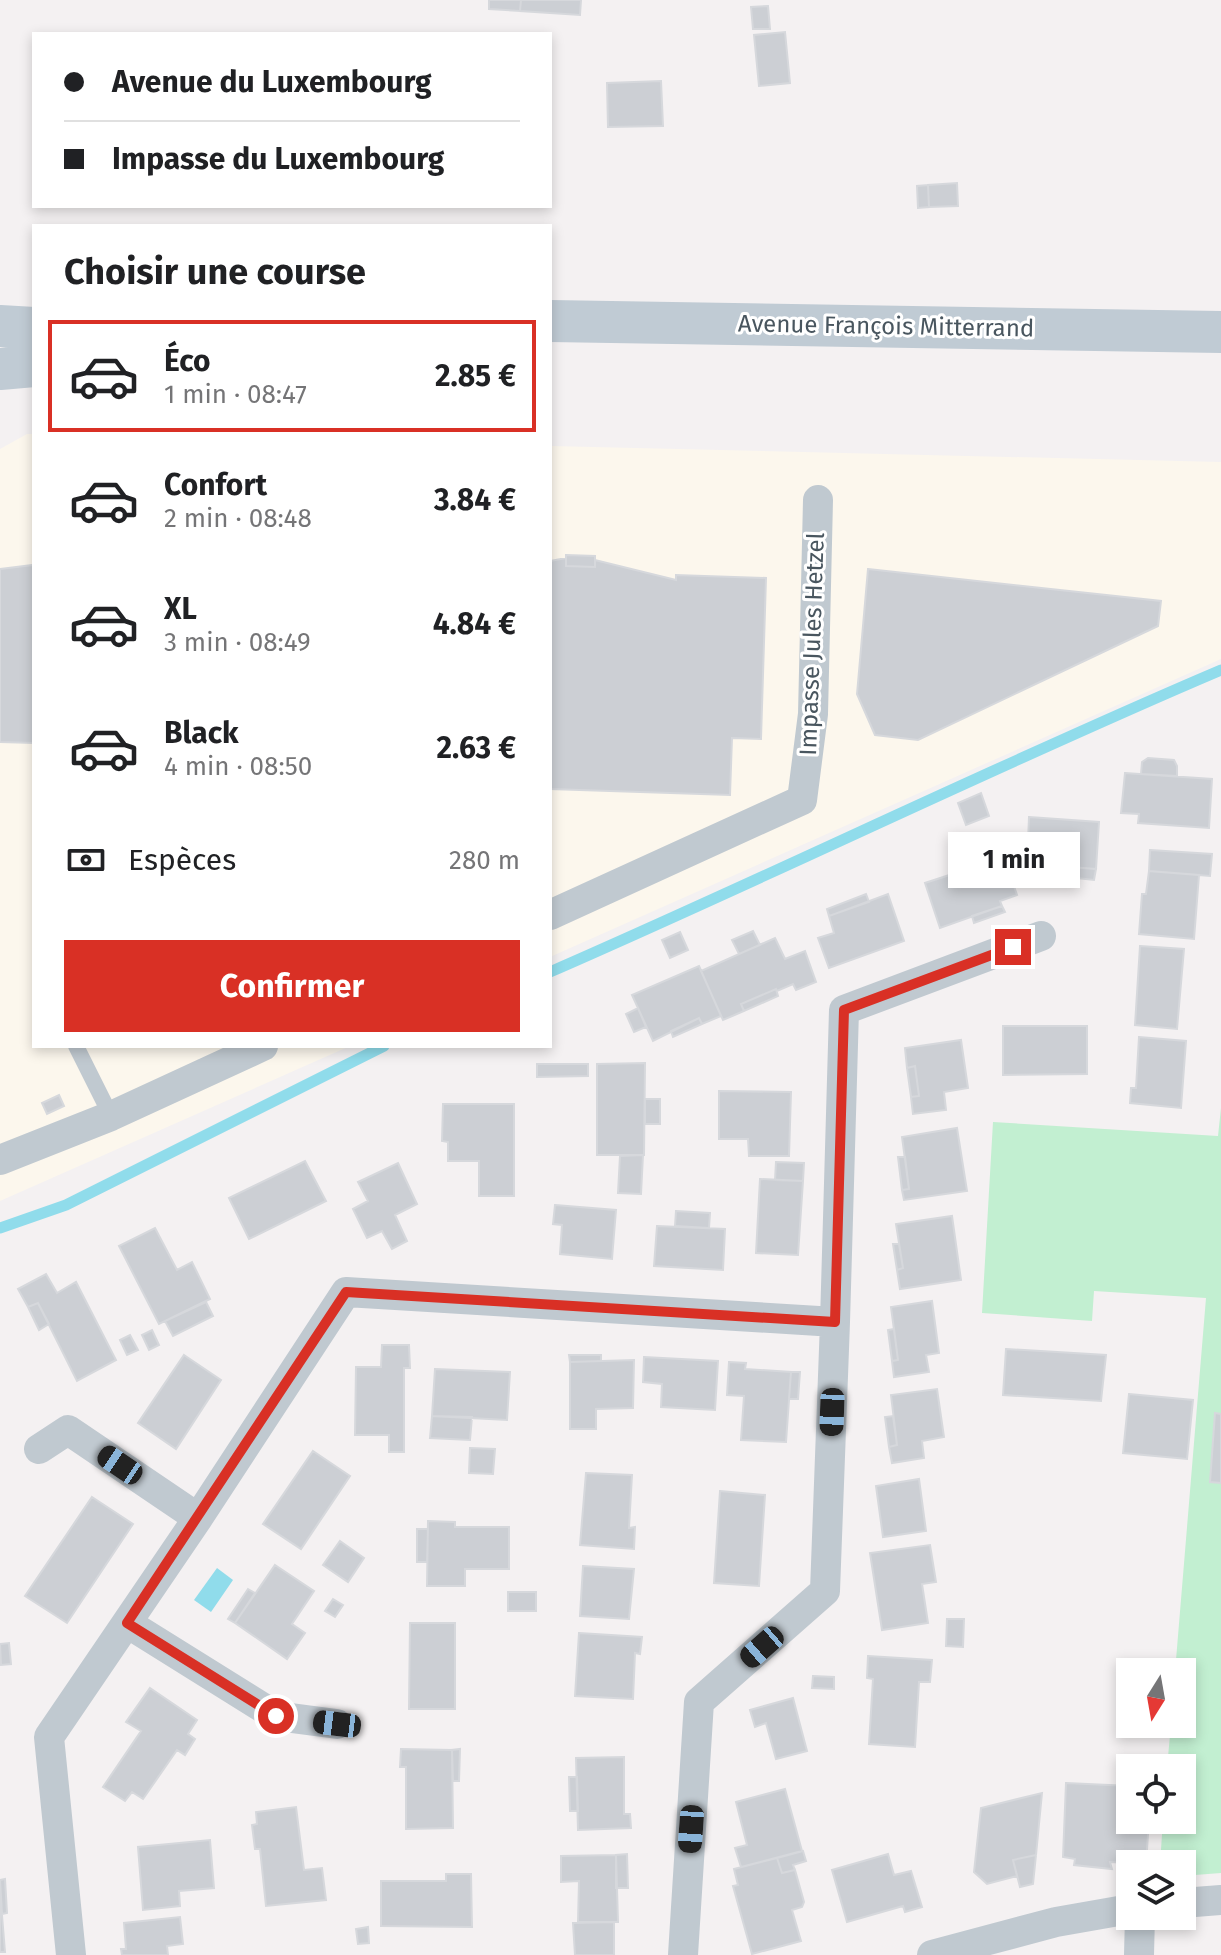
<!DOCTYPE html>
<html lang="fr">
<meta charset="utf-8">
<style>
:root{--surface:#fff;--page:#f6f6f6;--text:#202124;--muted:#757577;--line:#e0e0e0;--accent:#d93025}
body{margin:0;font-family:"Fira Sans",sans-serif;background:var(--page);color:var(--text);height:100vh;display:flex;flex-direction:column;font-size:30px;white-space:nowrap}
*{box-sizing:border-box;margin:0}
p{font-size:26px;color:var(--muted)}
.icon{flex:none;width:44px;height:44px;fill:none;stroke:currentColor;stroke-width:2;stroke-linecap:round;stroke-linejoin:round}
.map{position:relative;flex:1;overflow:hidden}
.drawer{position:absolute;left:32px;top:224px;width:520px;height:824px;display:flex;flex-direction:column;background:var(--surface);border-radius:0px;box-shadow:0 4px 12px #0003}
.drawer>*{flex:none}
.banner{position:absolute;left:32px;top:32px;width:520px;height:176px;border-radius:0px;box-shadow:0 4px 12px #0003;display:grid;align-content:center;height:176px;padding:0 32px;background:var(--surface)}
.needle{width:52px;rotate:191deg}
.tools{position:absolute;left:1116px;top:1658px;display:grid;gap:16px}
.tools a{display:grid;place-items:center;width:80px;height:80px;border-radius:0px;background:var(--surface);box-shadow:0 4px 12px #0003;font-size:40px}
.end{position:absolute;width:36px;height:36px;margin:-18px;border:10px solid #d93025;background:#fff;box-shadow:0 0 0 4px #fff}
.from{border-radius:50%}
.bubble{position:absolute;height:56px;border-radius:0px;background:var(--surface);box-shadow:0 4px 12px #0003;font-size:26px;font-weight:700;line-height:56px;text-align:center}
.car{position:absolute;width:24px;height:48px;margin:-24px -12px;border-radius:10px;box-shadow:0 0 6px 2px #0007;background:linear-gradient(#222 24%,#8ab4d8 0 40%,#222 0 76%,#8ab4d8 0 86%,#222 0)}
.banner b{display:flex;align-items:center;gap:28px;height:76px;font-size:30px}
.banner b+b{border-top:2px solid var(--line)}
.banner i{width:20px;height:20px;background:var(--text)}
ul{padding:0;list-style:none}
li{display:flex;align-items:center;gap:24px;height:112px;margin:0 16px 12px;padding:0 16px;border:4px solid transparent;border-radius:0px}
li div{flex:1}
li b{display:block;font-size:30px}
li em{font-style:normal;font-weight:700}
li.selected{border-color:var(--accent)}
li>.icon{width:72px;height:72px;stroke-width:1.5}
h2{padding:0 32px;font-size:36px;line-height:96px}
.pay{display:flex;align-items:center;gap:20px;height:88px;padding:0 32px;font-size:30px}
.pay p{margin-inline-start:auto}
.action{display:flex;gap:16px;margin-top:auto;padding:16px 32px}
.action a{flex:1;height:92px;border-radius:0px;background:var(--accent);color:#fff;font-size:32px;font-weight:700;line-height:92px;text-align:center}
.map>svg:first-child{display:block}
</style>
<div class="map">
<svg width="1221" height="1955" viewBox="0 0 1221 1955">
<rect width="100%" height="100%" fill="#f4f1f2"/>
<path fill="#fcf7ed" d="M27,434H34V1046H350L0,1201V449Z
M550,446L1221,462V659L550,957Z"/>
<path fill="#c2efd1" d="M1221,1108V1873L1182,1876V1864H1160L1163,1820H1182V1768H1167L1171,1724H1182V1672H1175L1206,1298L1094,1291L1092,1321L982,1313L993,1122L1218,1136Z"/>
<path fill="#90dceb" d="M217,1568L233,1580L211,1612L194,1600Z"/>
<g fill="none" stroke-linecap="round" stroke-linejoin="round">
<path stroke="#90dceb" stroke-width="11" d="M550,972C775,874 995,766 1221,670
M0,1228L66,1205L384,1046"/>
</g>
<path fill="#cccfd4" stroke="#d6d8dc" stroke-width="2" d="M489,0H521L520,11L489,9Z
M521,0H581L580,15L520,11Z
M768,6L770,29H753L751,7Z
M785,32L790,83L759,86L754,35Z
M661,81L663,126L608,127L607,83Z
M957,183L958,206L929,207L928,185Z
M928,185L929,207L918,208L917,186Z
M566,555L595,556V567L566,566Z
M566,558V566L595,567V560L676,580V575L766,578L761,739L732,738L730,795L550,789V561Z
M33,565L34,743L0,742V569Z
M868,569L1161,601L1158,626L918,740L875,735L857,694Z
M1148,758L1174,760L1177,766V776L1141,774L1142,762Z
M1125,773L1212,779L1209,828L1138,823L1139,814L1121,813Z
M981,793L989,816L966,825L958,803Z
M1029,817L1099,822L1096,869L1027,864L1026,872L1008,871L998,840L1028,842Z
M998,840L1017,895L1000,901L1002,906L940,928L925,883L980,865L974,848Z
M1150,850L1212,854L1210,876L1149,871Z
M1069,867L1096,869L1094,880L1068,877Z
M1149,871L1199,875L1194,939L1139,934L1142,894H1146Z
M866,894L869,902L829,916L827,909Z
M888,894L904,941L829,968L818,938L834,933L829,916Z
M1002,906L1005,912L974,923L972,916Z
M753,931L760,945L739,954L732,940Z
M680,932L688,950L670,958L662,940Z
M775,938L785,959L805,951L816,982L796,990L793,984L777,991L776,989L741,1004L744,1011L723,1020L701,971Z
M1140,946L1184,949L1177,1029L1135,1025Z
M699,966L721,1016L702,1024L699,1018L653,1041L632,995Z
M776,989L778,996L744,1011L741,1004Z
M638,1008L646,1027L634,1032L626,1014Z
M699,1018L702,1024L673,1037L671,1031Z
M1003,1026H1087V1074L1003,1075Z
M1139,1037L1186,1041L1181,1108L1130,1103L1131,1088H1136Z
M961,1040L968,1088L944,1092L946,1110L913,1114L911,1097L919,1096L915,1066L907,1068L905,1048Z
M645,1063L644,1155H597V1064Z
M537,1064H588V1076L537,1077Z
M915,1066L919,1096L911,1097L907,1068Z
M719,1091L791,1092L789,1156H749L748,1139H719Z
M59,1095L64,1106L47,1114L42,1103Z
M645,1099H660V1124H645Z
M443,1104H514V1196H479V1161H448V1142L442,1141Z
M957,1128L967,1191L904,1200L902,1190L909,1189L902,1137Z
M643,1155L641,1194L618,1193L620,1156Z
M898,1157H905L909,1189L902,1190Z
M305,1161L326,1201L249,1239L229,1198Z
M776,1162L804,1163L803,1181L775,1180Z
M398,1163L417,1204L395,1215L407,1241L392,1249L382,1231L367,1238L353,1209L368,1201L358,1182Z
M760,1179L803,1181L798,1255L756,1253Z
M555,1205L616,1210L612,1259L560,1254L562,1225L553,1224Z
M676,1211L710,1213L709,1228L675,1226Z
M952,1216L961,1280L900,1289L897,1270L903,1268L896,1224Z
M657,1226L725,1229L723,1270L654,1266Z
M155,1228L177,1270L192,1262L210,1299L159,1324L119,1246Z
M893,1244H899L903,1268L897,1270Z
M46,1274L57,1293L76,1282L116,1360L77,1381L38,1303L28,1307L18,1289Z
M932,1301L939,1353L926,1355L929,1372L894,1377L892,1361L898,1360L891,1307Z
M206,1302L213,1316L173,1336L165,1321Z
M38,1303L49,1324L39,1330L28,1307Z
M894,1329L898,1360L892,1361L888,1330Z
M152,1330L159,1345L149,1350L142,1335Z
M130,1335L138,1350L127,1355L120,1340Z
M382,1345H409L410,1368H404V1452H389V1435H355L356,1367H381Z
M1006,1349L1106,1355L1101,1401L1003,1395Z
M184,1355L221,1380L176,1449L138,1423Z
M569,1355H601V1361L570,1362Z
M644,1357L718,1361L715,1410L661,1407L662,1384L643,1382Z
M634,1360L633,1408L596,1409V1429H570V1362Z
M729,1362L746,1363L745,1369L791,1372L786,1442L741,1440L744,1396L727,1395Z
M435,1369L510,1372L507,1420L432,1416Z
M791,1372H800L798,1399H789Z
M937,1389L944,1437L922,1441L924,1458L892,1463L889,1447L897,1445L891,1395Z
M1129,1394L1193,1400L1187,1459L1123,1453Z
M1215,1413L1221,1414V1483L1210,1482Z
M432,1416L472,1417L470,1440L430,1438Z
M893,1416L897,1445L889,1447L885,1417Z
M470,1448L495,1449L493,1474L469,1473Z
M313,1451L350,1476L301,1549L263,1524Z
M586,1473L632,1475L629,1528L635,1527L634,1549L580,1545Z
M919,1479L926,1531L883,1537L876,1486Z
M720,1491L765,1495L759,1586L714,1583Z
M92,1497L133,1524L67,1623L25,1596Z
M428,1521L455,1522V1527H509V1569H465V1586H427Z
M417,1529H428L427,1562H417Z
M340,1541L364,1558L348,1582L323,1565Z
M930,1545L936,1582L922,1584L928,1623L882,1630L870,1553Z
M275,1565L314,1591L292,1624L305,1633L287,1659L235,1623Z
M583,1566L634,1569L629,1619L580,1616Z
M248,1589L255,1593L235,1623L228,1619Z
M508,1592H536V1611H508Z
M333,1599L343,1605L335,1617L325,1611Z
M947,1619H964L963,1647L946,1646Z
M410,1623H455V1709H409Z
M579,1633L642,1637L640,1654L635,1653L633,1699L575,1696Z
M9,1643L11,1664L1,1665L0,1644Z
M868,1656L932,1660L930,1682H919L915,1747L869,1744L873,1679L867,1678Z
M813,1676L834,1677V1689L812,1688Z
M150,1688L197,1720L188,1734L195,1739L185,1755L177,1750L143,1799L132,1792L125,1801L103,1787L141,1731L126,1722Z
M793,1698L807,1751L776,1759L766,1723L755,1727L750,1710Z
M401,1749L452,1750L453,1828L406,1829V1767H400Z
M460,1749L459,1781H453L452,1750Z
M624,1757V1814H630L631,1828L578,1830L576,1758Z
M569,1777H577L578,1811H570Z
M1066,1783L1130,1786V1820H1149L1146,1864L1110,1862L1112,1869L1074,1865L1075,1859L1063,1857Z
M785,1789L802,1851L741,1867L735,1848L747,1845L736,1802Z
M1042,1793L1036,1855L1013,1860L1017,1876L987,1884L974,1872L981,1808Z
M296,1807L304,1870L322,1868L326,1900L266,1906L260,1849H255L252,1825L257,1824L256,1812Z
M210,1840L214,1888L179,1891L180,1906L143,1910L138,1847Z
M803,1851L806,1861L793,1865L795,1870L782,1873L777,1858Z
M627,1854L628,1888H616V1855Z
M888,1854L894,1875L911,1871L922,1907L905,1912L903,1906L847,1922L832,1870Z
M616,1855L618,1922H578L579,1881L561,1882V1856Z
M1036,1855L1033,1884L1020,1887L1013,1860Z
M777,1858L782,1873L795,1870L804,1902L802,1907L792,1910L801,1941L752,1954L733,1886L738,1885L734,1869Z
M446,1874H471L472,1927L381,1926V1881H446Z
M5,1879L7,1913L2,1914L0,1880Z
M0,1891L5,1952H0Z
M180,1917L183,1944L167,1946L168,1955H122L121,1949H126L124,1923Z
M614,1922V1955H575L573,1923Z
M368,1927L369,1943L358,1944L356,1929Z"/>
<g fill="none" stroke-linecap="round" stroke-linejoin="round">
<path stroke="#c0c9d0" stroke-width="16" d="M76,1046L111,1116"/>
<path stroke="#c0c9d0" stroke-width="30" d="M550,915L802,800L813,714L818,500
M0,1160L111,1116L263,1046
M835,1322L844,1010L1041,936
M39,1449L68,1430L198,1518
M127,1623L276,1716L337,1724
M1182,1903L1221,1900
M71,1955L49,1737L198,1518L346,1292L835,1322L825,1591L699,1702L683,1955
M932,1955L1056,1922L1130,1909
M1139,1955L1140,1916"/>
<path stroke="#c0cbd4" stroke-width="42" d="M550,321L1221,332
M0,326L34,328
M0,369L34,366"/>
</g>
<g fill="none" stroke-linecap="round" stroke-linejoin="round">
<path stroke="#d93025" stroke-width="10" d="M276,1716L127,1623L346,1292L835,1322L844,1010L1013,947"/>
</g>
<g text-anchor="middle" stroke-width="6" stroke-linejoin="round" paint-order="stroke">
<g font-size="24" fill="#49565f" stroke="#fff">
<text transform="translate(886 326) rotate(1)" y="8">Avenue François Mitterrand</text>
<text transform="translate(812 644) rotate(-88)" y="8">Impasse Jules Hetzel</text>
</g>
</g>
</svg>
<div class="tools">
<a><svg class="needle" viewBox="-14 -14 28 28"><path d="M0-13l5 13h-10z" fill="#e53935"/><path d="M0 13l5-13h-10z" fill="#757577"/></svg></a>
<a><svg class="icon" aria-label="locate" viewBox="0 0 24 24"><circle cx="12" cy="12" r="6"/><path d="M12 2v4M12 18v4M2 12h4M18 12h4"/></svg></a>
<a><svg class="icon" aria-label="layers" viewBox="0 0 24 24"><path d="M12 4l9 5-9 5-9-5zM3 14l9 5 9-5"/></svg></a>
</div>
<i class="end from" style="left:276px;top:1716px"></i>
<i class="end" style="left:1013px;top:947px"></i>
<div class="bubble" style="left:948px;top:832px;width:132px">1 min</div>
<i class="car" style="left:832px;top:1412px;rotate:182deg"></i>
<i class="car" style="left:120px;top:1465px;rotate:304deg"></i>
<i class="car" style="left:762px;top:1647px;rotate:229deg"></i>
<i class="car" style="left:337px;top:1724px;rotate:277deg"></i>
<i class="car" style="left:691px;top:1829px;rotate:184deg"></i>
<div class="banner">
<b><i class="from"></i>Avenue du Luxembourg</b>
<b><i></i>Impasse du Luxembourg</b>
</div>
<section class="drawer">
<h2>Choisir une course</h2>
<ul>
<li class="selected"><svg class="icon" aria-label="car" viewBox="0 0 24 24"><path d="M5 17H2v-5l4-1 3-4h7l3 4 3 1v5h-3M9 17h6M6 11h13"/><circle cx="7" cy="17" r="2"/><circle cx="17" cy="17" r="2"/></svg><div><b>Éco</b><p>1 min · 08:47</p></div><em>2.85 €</em></li>
<li><svg class="icon" aria-label="car" viewBox="0 0 24 24"><path d="M5 17H2v-5l4-1 3-4h7l3 4 3 1v5h-3M9 17h6M6 11h13"/><circle cx="7" cy="17" r="2"/><circle cx="17" cy="17" r="2"/></svg><div><b>Confort</b><p>2 min · 08:48</p></div><em>3.84 €</em></li>
<li><svg class="icon" aria-label="car" viewBox="0 0 24 24"><path d="M5 17H2v-5l4-1 3-4h7l3 4 3 1v5h-3M9 17h6M6 11h13"/><circle cx="7" cy="17" r="2"/><circle cx="17" cy="17" r="2"/></svg><div><b>XL</b><p>3 min · 08:49</p></div><em>4.84 €</em></li>
<li><svg class="icon" aria-label="car" viewBox="0 0 24 24"><path d="M5 17H2v-5l4-1 3-4h7l3 4 3 1v5h-3M9 17h6M6 11h13"/><circle cx="7" cy="17" r="2"/><circle cx="17" cy="17" r="2"/></svg><div><b>Black</b><p>4 min · 08:50</p></div><em>2.63 €</em></li>
</ul>
<div class="pay"><svg class="icon" aria-label="cash" viewBox="0 0 24 24"><path d="M3 7h18v10H3z"/><circle cx="12" cy="12" r="2"/></svg>Espèces<p>280 m</p></div>
<div class="action"><a>Confirmer</a></div>
</section>
</div>
